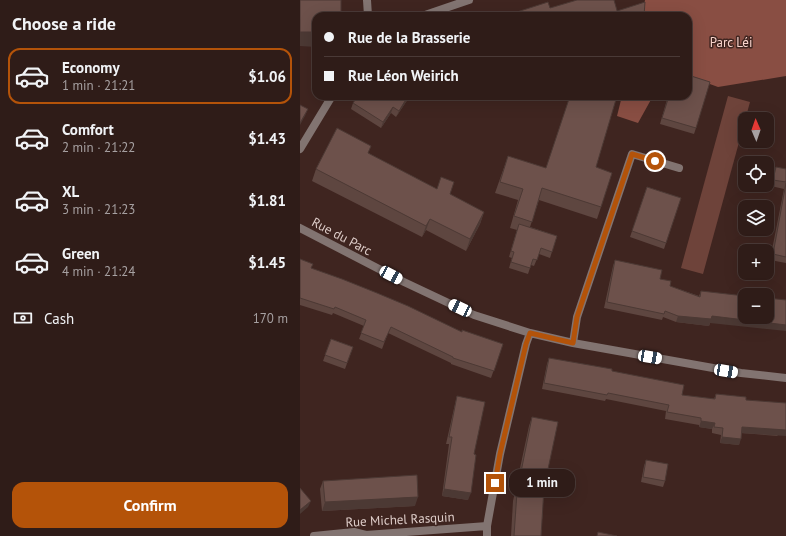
<!DOCTYPE html>
<meta charset="utf-8">
<style>
:root{--surface:#2f1c18;--page:#372521;--text:#f1f3f6;--muted:#a7a1a2;--line:#4a3a37;--accent:#b45309}
body{margin:0;font-family:"PT Sans",sans-serif;background:var(--page);color:var(--text);height:100vh;display:flex;flex-direction:column;font-size:15px;white-space:nowrap}
*{box-sizing:border-box;margin:0}
p{font-size:13px;color:var(--muted)}
.icon{flex:none;width:22px;height:22px;fill:none;stroke:currentColor;stroke-width:2;stroke-linecap:round;stroke-linejoin:round}
.map{position:relative;flex:1;overflow:hidden}
.sheet{display:flex;flex-direction:column;background:var(--surface);width:300px}
.sheet>*{flex:none}
.hud{position:absolute;left:12px;top:12px;width:380px;height:88px;border-radius:12px;box-shadow:0 4px 16px #0002,0 0 0 1px var(--line);display:grid;align-content:center;height:88px;padding:0 12px;background:var(--surface)}
.needle{width:26px;rotate:358deg}
.tools{position:absolute;left:438px;top:112px;display:grid;gap:8px}
.tools a{display:grid;place-items:center;width:36px;height:36px;border-radius:8px;background:var(--surface);box-shadow:0 4px 16px #0002,0 0 0 1px var(--line);font-size:20px}
.end{position:absolute;width:18px;height:18px;margin:-9px;border:5px solid #b45309;background:#fff;box-shadow:0 0 0 2px #fff}
.from{border-radius:50%}
.bubble{position:absolute;height:28px;border-radius:12px;background:var(--surface);box-shadow:0 4px 16px #0002,0 0 0 1px var(--line);font-size:13px;font-weight:600;line-height:28px;text-align:center}
.car{position:absolute;width:12px;height:24px;margin:-12px -6px;border-radius:5px;box-shadow:0 0 3px 1px #0007;background:linear-gradient(#fff 24%,#345 0 40%,#fff 0 76%,#345 0 86%,#fff 0)}
.hud b{display:flex;align-items:center;gap:14px;height:38px;font-size:15px}
.hud b+b{border-top:1px solid var(--line)}
.hud i{width:10px;height:10px;background:var(--text)}
ul{padding:0;list-style:none}
li{display:flex;align-items:center;gap:12px;height:56px;margin:0 8px 6px;padding:0 4px;border:2px solid transparent;border-radius:12px}
li div{flex:1}
li b{display:block;font-size:15px}
li em{font-style:normal;font-weight:600}
li.current{border-color:var(--accent)}
li>.icon{width:36px;height:36px;stroke-width:1.5}
h2{padding:0 12px;font-size:18px;line-height:48px}
.pay{display:flex;align-items:center;gap:10px;height:44px;padding:0 12px;font-size:15px}
.pay p{margin-inline-start:auto}
.cta{display:flex;gap:8px;margin-top:auto;padding:8px 12px}
.cta a{flex:1;height:46px;border-radius:12px;background:var(--accent);color:#fff;font-size:16px;font-weight:600;line-height:46px;text-align:center}
main{display:flex;flex:1;min-height:0}
.map>svg:first-child{display:block}
</style>
<main>
<section class="sheet">
<h2>Choose a ride</h2>
<ul>
<li class="current"><svg class="icon" aria-label="car" viewBox="0 0 24 24"><path d="M5 17H2v-5l4-1 3-4h7l3 4 3 1v5h-3M9 17h6M6 11h13"/><circle cx="7" cy="17" r="2"/><circle cx="17" cy="17" r="2"/></svg><div><b>Economy</b><p>1 min · 21:21</p></div><em>$1.06</em></li>
<li><svg class="icon" aria-label="car" viewBox="0 0 24 24"><path d="M5 17H2v-5l4-1 3-4h7l3 4 3 1v5h-3M9 17h6M6 11h13"/><circle cx="7" cy="17" r="2"/><circle cx="17" cy="17" r="2"/></svg><div><b>Comfort</b><p>2 min · 21:22</p></div><em>$1.43</em></li>
<li><svg class="icon" aria-label="car" viewBox="0 0 24 24"><path d="M5 17H2v-5l4-1 3-4h7l3 4 3 1v5h-3M9 17h6M6 11h13"/><circle cx="7" cy="17" r="2"/><circle cx="17" cy="17" r="2"/></svg><div><b>XL</b><p>3 min · 21:23</p></div><em>$1.81</em></li>
<li><svg class="icon" aria-label="car" viewBox="0 0 24 24"><path d="M5 17H2v-5l4-1 3-4h7l3 4 3 1v5h-3M9 17h6M6 11h13"/><circle cx="7" cy="17" r="2"/><circle cx="17" cy="17" r="2"/></svg><div><b>Green</b><p>4 min · 21:24</p></div><em>$1.45</em></li>
</ul>
<div class="pay"><svg class="icon" aria-label="cash" viewBox="0 0 24 24"><path d="M3 7h18v10H3z"/><circle cx="12" cy="12" r="2"/></svg>Cash<p>170 m</p></div>
<div class="cta"><a>Confirm</a></div>
</section>
<div class="map">
<svg width="486" height="536" viewBox="0 0 486 536">
<rect width="100%" height="100%" fill="#3f2520"/>
<path fill="#6e433a" d="M428,96L450,102L403,274L381,268Z"/>
<path fill="#894e43" d="M345,0H486V76L418,87L388,76V16H342Z
M322,96H353L338,123L317,116Z"/>
<g fill="none" stroke-linecap="round" stroke-linejoin="round">
<path stroke="#827471" stroke-width="8" d="M67,0L68,16
M122,16L169,0
M0,149L32,96
M0,228L104,282L174,315L230,333L273,343L441,373L486,378
M273,343L277,317L332,154L379,168
M14,536L54,532L66,535L187,526
M187,536V526L200,454L226,344L230,333"/>
</g>
<path fill="#5e4640" d="M250,8L317,11L344,16H216L217,12Z
M58,96H110L96,117L91,113L81,128L51,109L53,103Z
M270,96H317L296,167L301,207L297,219L239,200L230,227L257,236L250,258L239,254L234,266L231,265L228,274L209,268L212,258L209,257L217,230L210,228L218,200L195,193L208,156L246,168Z
M368,96H388L396,128L394,134L360,124Z
M68,153L137,189L150,194L184,212L180,224L166,251L126,230L122,237L12,181L16,169Z
M476,167L486,169V263L470,260L484,189L471,186L474,173Z
M347,187L381,198L364,249L330,237Z
M0,259L11,269L162,332L203,344L191,378L151,364V363L88,333L82,349L59,339L64,326L33,313L32,315L0,305Z
M315,260L360,279L370,286L399,296L401,291L410,323L409,326L376,322L363,317L362,320L304,308L313,266Z
M31,339L53,347L45,369L23,361Z
M249,358L312,371L382,395L414,399L416,394L446,400L478,436L441,433L439,445L420,443L421,435L412,433V429L399,427V425L365,419L366,411L306,399L305,401L242,389L247,364Z
M157,396L174,454L168,500L142,496L149,444H146L155,404Z
M232,417L244,488L241,536H211L213,501L229,426Z
M346,460L365,481L363,487L341,482L344,466Z
M23,481L115,506L22,511L20,489Z"/>
<path fill="#4c3934" d="M318,14L317,16H310Z
M0,32H16V47L0,46Z
M108,96H110L96,117L99,111Z
M239,96H246L238,98Z
M93,107L91,113L81,128L83,122Z
M8,109L5,116L0,125V123Z
M184,212L180,224L166,251L170,239Z
M130,219L126,230L122,237L126,226Z
M378,316H412L486,325V331L410,323L409,326L376,322Z
M401,421L415,423L412,429L399,427Z
M442,427L486,430V436L440,433Z
M422,437L441,439L439,445L420,443Z
M144,489L171,493L168,500L142,496Z
M118,497L115,506L22,511L25,502Z
M11,501L8,507L0,514V510Z"/>
<path fill="#6d514b" stroke="#4c3934" d="M0,0H41V16H16V32H0Z
M277,0H314L318,14L310,16H219L217,12L248,2L250,8Z
M345,2L344,16H319L317,11Z
M388,75L410,82L396,128L362,118L369,96H388Z
M58,96H108L99,111L93,107L83,122L53,103Z
M270,96H317L296,167L312,173L301,207L242,188L232,222L214,216L223,189L200,182L208,156L246,168Z
M0,105L8,109L0,123Z
M37,128L71,146L68,153L137,189L141,177L154,182L150,194L184,212L170,239L130,219L126,226L16,169Z
M476,167L486,169V182L473,180Z
M486,183V257L473,254Z
M347,187L381,198L366,243L332,231Z
M219,224L257,236L252,252L241,248L237,260L233,259L230,268L211,262L214,252L211,251Z
M0,259L13,264L11,268L42,279L77,293L108,306L162,332V330L203,344L194,371L153,358V357L91,327L84,342L61,333L66,320L35,307L34,309L0,298Z
M315,260L362,270L360,279L371,281L370,286L400,297L401,291L445,296V317H467V298L486,300V325L412,316L411,319L378,316L365,311L364,314L307,302Z
M31,339L53,347L47,363L25,355Z
M249,358L312,369V371L384,385L382,395L415,399L416,394L446,397V400L486,403V430L442,427L441,439L422,437L423,428L414,427L415,423L401,421V418L367,412L369,405L308,393L307,395L244,383Z
M157,396L185,402L174,454L176,455L171,493L144,489L152,437H149Z
M232,417L258,422L244,488L241,536H214L217,492Z
M346,460L368,464L365,481L343,477Z
M117,475L118,497L25,502L23,481Z
M0,488L11,501L0,510Z
M298,532L317,536H297Z"/>
<g fill="none" stroke-linecap="round" stroke-linejoin="round">
<path stroke="#b45309" stroke-width="5" d="M195,483L200,454L226,344L230,333L273,343L277,317L332,154L355,161"/>
</g>
<g text-anchor="middle" stroke-width="3" stroke-linejoin="round" paint-order="stroke">
<g font-size="13" fill="#fad4cc" stroke="#3f2520">
<text x="431" y="47">Parc Léi</text>
</g>
<g font-size="13" fill="#dfceca" stroke="#3f2520">
<text transform="translate(42 236) rotate(28)" y="5">Rue du Parc</text>
<text transform="translate(100 519) rotate(-3)" y="5">Rue Michel Rasquin</text>
</g>
</g>
</svg>
<div class="tools">
<a><svg class="needle" viewBox="-14 -14 28 28"><path d="M0-13l5 13h-10z" fill="#e53935"/><path d="M0 13l5-13h-10z" fill="#a7a1a2"/></svg></a>
<a><svg class="icon" aria-label="locate" viewBox="0 0 24 24"><circle cx="12" cy="12" r="6"/><path d="M12 2v4M12 18v4M2 12h4M18 12h4"/></svg></a>
<a><svg class="icon" aria-label="layers" viewBox="0 0 24 24"><path d="M12 4l9 5-9 5-9-5zM3 14l9 5 9-5"/></svg></a>
<a>+</a>
<a>−</a>
</div>
<i class="end from" style="left:355px;top:161px"></i>
<i class="end" style="left:195px;top:483px"></i>
<div class="bubble" style="left:209px;top:469px;width:66px">1 min</div>
<i class="car" style="left:91px;top:275px;rotate:118deg"></i>
<i class="car" style="left:160px;top:308px;rotate:295deg"></i>
<i class="car" style="left:350px;top:357px;rotate:100deg"></i>
<i class="car" style="left:426px;top:371px;rotate:100deg"></i>
<div class="hud">
<b><i class="from"></i>Rue de la Brasserie</b>
<b><i></i>Rue Léon Weirich</b>
</div>
</div>
</main>
